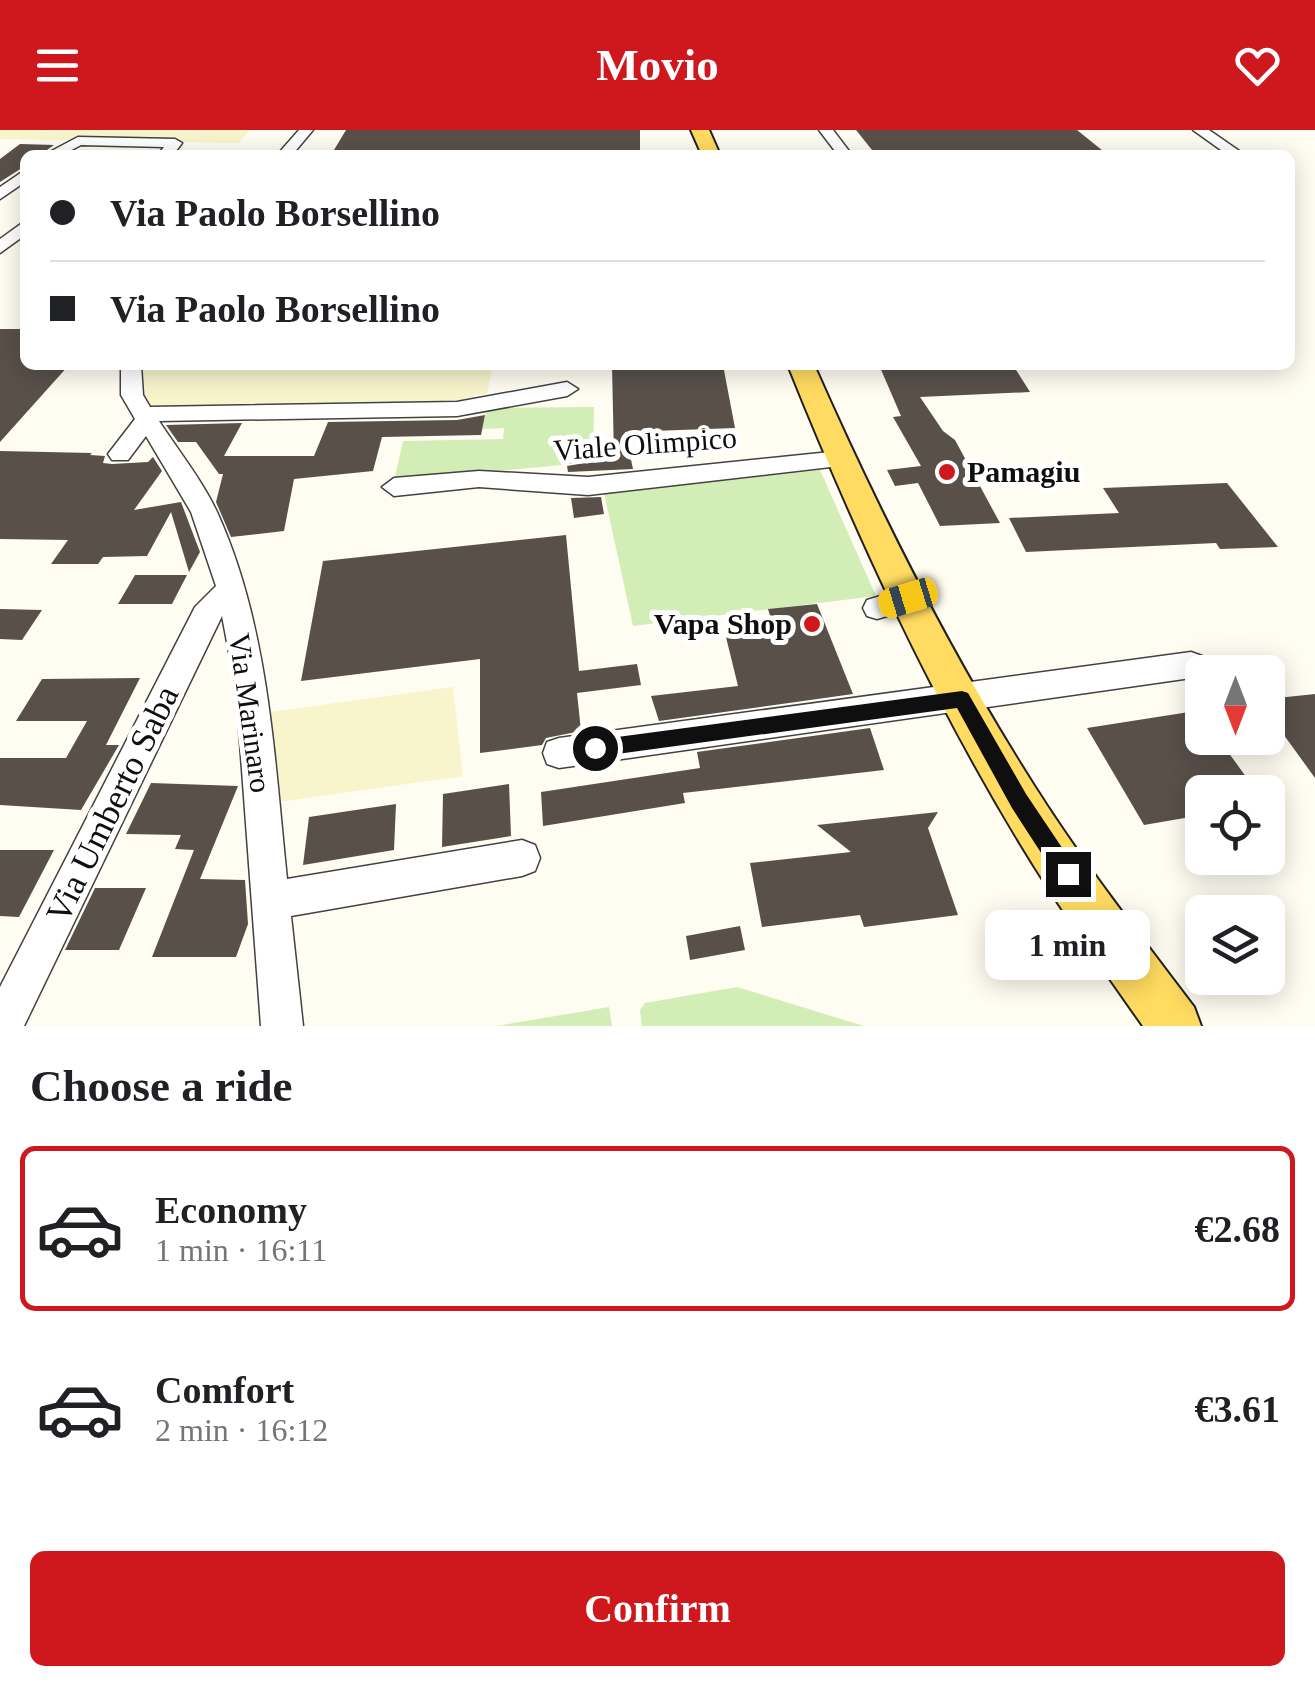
<!DOCTYPE html>
<meta charset="utf-8">
<style>
:root{--surface:#fff;--page:#f6f6f6;--text:#202124;--muted:#757577;--line:#e0e0e0;--accent:#ce181e}
body{margin:0;font-family:"Times New Roman",serif;background:var(--page);color:var(--text);height:100vh;display:flex;flex-direction:column;font-size:38px;white-space:nowrap}
*{box-sizing:border-box;margin:0}
p{font-size:32px;color:var(--muted)}
.icon{flex:none;width:55px;height:55px;fill:none;stroke:currentColor;stroke-width:2;stroke-linecap:round;stroke-linejoin:round}
.map{position:relative;height:896px;overflow:hidden}
.sheet{display:flex;flex-direction:column;background:var(--surface);flex:1}
.sheet>*{flex:none}
.banner{position:absolute;left:20px;top:20px;width:1275px;height:220px;border-radius:15px;box-shadow:0 5px 25px #0003;display:grid;align-content:center;height:220px;padding:0 30px;background:var(--surface)}
.needle{width:65px;rotate:180deg}
.buttons{position:absolute;left:1185px;top:525px;display:grid;gap:20px}
.buttons a{display:grid;place-items:center;width:100px;height:100px;border-radius:15px;background:var(--surface);box-shadow:0 5px 25px #0003;font-size:50px}
.end{position:absolute;width:45px;height:45px;margin:-22px;border:12px solid #0f0f0f;background:#fff;box-shadow:0 0 0 5px #fff}
.from{border-radius:50%}
.bubble{position:absolute;height:70px;border-radius:15px;background:var(--surface);box-shadow:0 5px 25px #0003;font-size:32px;font-weight:700;line-height:70px;text-align:center}
.car{position:absolute;width:30px;height:60px;margin:-30px -15px;border-radius:12px;box-shadow:0 0 8px 2px #0007;background:linear-gradient(#f5c518 24%,#345 0 40%,#f5c518 0 76%,#345 0 86%,#f5c518 0)}
.banner b{display:flex;align-items:center;gap:35px;height:95px;font-size:38px}
.banner b+b{border-top:2px solid var(--line)}
.banner i{width:25px;height:25px;background:var(--text)}
ul{padding:0;list-style:none}
li{display:flex;align-items:center;gap:30px;height:165px;margin:0 20px 15px;padding:0 10px;border:5px solid transparent;border-radius:15px}
li div{flex:1}
li b{display:block;font-size:38px}
li em{font-style:normal;font-weight:700}
li.active{border-color:var(--accent)}
li>.icon{width:90px;height:90px;stroke-width:1.5}
h2{padding:0 30px;font-size:45px;line-height:120px}
.action{display:flex;gap:20px;margin-top:auto;padding:20px 30px}
.action a{flex:1;height:115px;border-radius:15px;background:var(--accent);color:#fff;font-size:40px;font-weight:700;line-height:115px;text-align:center}
header{display:flex;justify-content:space-between;align-items:center;height:130px;padding:0 30px;background:var(--accent);color:#fff;font-size:45px;font-weight:700}
.map>svg:first-child{display:block}
</style>
<header><svg class="icon" aria-label="menu" viewBox="0 0 24 24"><path d="M4 6h16M4 12h16M4 18h16"/></svg>Movio<svg class="icon" aria-label="heart" viewBox="0 0 24 24"><path d="M12 20l-8-8c-3-5 5-10 8-4 3-6 11-1 8 4z"/></svg></header>
<div class="map">
<svg width="1315" height="896" viewBox="0 0 1315 896">
<rect width="100%" height="100%" fill="#fffcf1"/>
<path fill="#f8f5cd" d="M0,0H250L238,13L0,9Z
M143,235H493L487,264L474,265L472,273L148,278L141,251Z
M453,557L463,646L278,672L263,583Z"/>
<path fill="#d2eeb6" d="M594,277L593,332L394,351L403,311L503,309L504,298L482,299L487,278Z
M820,340L876,466L633,496L604,363Z
M737,857L864,896H642L640,880L645,873Z
M609,877L612,896H496Z"/>
<path fill="#59504a" d="M346,0H640V25H331Z
M856,0H1077L1108,25H876Z
M20,14L54,15L40,25H25V36L0,52V29Z
M0,199H25V235H69L0,312Z
M612,235H723L735,298L625,302L633,339L568,342L567,336L614,328Z
M879,235H1013L1030,262L920,267L943,301L955,310L1000,393L940,396L918,353L895,356L887,340L921,336L893,287L901,286Z
M485,285L481,305L382,307L373,341L294,349L284,401L231,407L216,372L223,344H219L196,312H178L166,295L242,293L224,326H314L328,292L457,290Z
M0,321L92,323L90,325L105,326L103,333L112,334L148,332L153,327L162,341L134,380L181,372L200,422L189,442L171,382L147,426L103,427L98,434H51L68,410L0,409Z
M1227,353L1278,417L1220,419L1216,413L1026,422L1009,388L1119,383L1103,358Z
M601,367L604,384L574,388L571,368Z
M566,405L579,541L637,534L641,555L577,563L581,601L546,608L542,615L480,623V529L301,551L323,431Z
M135,445H187L172,474H118Z
M817,474L853,564L659,591L651,566L738,556L724,499L772,492L768,479Z
M0,479L42,480L22,510L0,509Z
M140,548L106,615H119L81,680L0,675V628H66L87,591H16L42,549Z
M1315,564V648L1268,583V569Z
M1202,580V608H1218L1257,662H1202V685L1144,695L1087,598Z
M870,598L884,640L683,663L685,673L543,696L541,662L700,638L697,622Z
M151,653L238,656L200,749L245,750L248,794L236,827H152L194,720L175,719L181,705L126,704Z
M509,654L511,706L442,717L443,664Z
M396,674L394,720L303,735L309,687Z
M938,682L928,698L958,785L864,797L860,785L762,797L750,733L851,722L817,695Z
M0,720H54L19,787L0,786Z
M95,758H146L119,820H65Z
M740,796L745,820L690,830L686,806Z"/>
<g fill="none" stroke-linecap="round" stroke-linejoin="round">
<g stroke="#424242" stroke-width="3">
<path id="minor" d="M299,0H313L292,25H277Z
M819,0H833L852,25H838Z
M1193,0H1209L1245,25H1228Z
M78,7L175,9L182,13L173,25H158L164,17L81,15L62,25H44Z
M25,40V52L0,69V57Z
M25,91V105L0,123V109Z
M121,235H141L143,265L150,277L457,272L567,252L578,259L567,266L457,286L159,291C178,320 202,350 217,382C269,496 274,626 287,749L522,710L535,715L540,728L535,741L522,746L291,786L303,896H261L236,559L222,486L24,896H0V857L195,477L216,456L191,382L146,306L128,330H112L108,324L135,289L121,265Z
M840,321L852,329L848,335L588,365L479,357L394,366L382,357L394,348L479,341L588,347Z
M908,458L918,461L922,469L918,477L877,489L867,486L863,478L867,470Z
M1191,522L1202,526L1206,535L1202,544L1191,548L559,638L547,634L543,623L547,612L559,608Z"/>
</g>
<g stroke="#202020" stroke-width="4">
<path id="major" d="M691,0H709L720,25H702Z
M788,235H814C878,380 948,520 1033,654C1082,732 1139,804 1194,877L1201,896H1143C1101,836 1058,776 1020,713C928,561 854,399 788,235Z"/>
</g>
<use href="#minor" fill="#fff" fill-rule="evenodd"/>
<use href="#major" fill="#ffdb61" fill-rule="evenodd"/>
</g>
<path fill="#0f0f0f" d="M962,561L968,563L1026,664L1075,737L1079,744L1075,752L1068,755L1060,752L1012,678L957,578L595,627L586,618L595,610Z"/>
<g fill="#ce181e" stroke="#fff" stroke-width="4">
<circle cx="947" cy="342" r="10"/>
<circle cx="812" cy="494" r="10"/>
</g>
<g text-anchor="middle" stroke-width="10" stroke-linejoin="round" paint-order="stroke">
<g font-size="30" fill="#0f0f0f" stroke="#fff">
<text transform="translate(645 314) rotate(-4)" y="10">Viale Olimpico</text>
<text transform="translate(250 583) rotate(82)" y="10">Via Marinaro</text>
</g>
<g font-size="30" font-weight="bold" fill="#0f0f0f" stroke="#fff" text-anchor="start">
<text x="967" y="352">Pamagiu</text>
<text x="792" y="504" text-anchor="end">Vapa Shop</text>
</g>
<g font-size="35" fill="#0f0f0f" stroke="#fff">
<text transform="translate(112 674) rotate(-64)" y="12">Via Umberto Saba</text>
</g>
</g>
</svg>
<div class="buttons">
<a><svg class="needle" viewBox="-14 -14 28 28"><path d="M0-13l5 13h-10z" fill="#e53935"/><path d="M0 13l5-13h-10z" fill="#757577"/></svg></a>
<a><svg class="icon" aria-label="locate" viewBox="0 0 24 24"><circle cx="12" cy="12" r="6"/><path d="M12 2v4M12 18v4M2 12h4M18 12h4"/></svg></a>
<a><svg class="icon" aria-label="layers" viewBox="0 0 24 24"><path d="M12 4l9 5-9 5-9-5zM3 14l9 5 9-5"/></svg></a>
</div>
<i class="end from" style="left:595px;top:618px"></i>
<i class="end" style="left:1068px;top:744px"></i>
<div class="bubble" style="left:985px;top:780px;width:165px">1 min</div>
<i class="car" style="left:908px;top:468px;rotate:253deg"></i>
<div class="banner">
<b><i class="from"></i>Via Paolo Borsellino</b>
<b><i></i>Via Paolo Borsellino</b>
</div>
</div>
<section class="sheet">
<h2>Choose a ride</h2>
<ul>
<li class="active"><svg class="icon" aria-label="car" viewBox="0 0 24 24"><path d="M5 17H2v-5l4-1 3-4h7l3 4 3 1v5h-3M9 17h6M6 11h13"/><circle cx="7" cy="17" r="2"/><circle cx="17" cy="17" r="2"/></svg><div><b>Economy</b><p>1 min · 16:11</p></div><em>€2.68</em></li>
<li><svg class="icon" aria-label="car" viewBox="0 0 24 24"><path d="M5 17H2v-5l4-1 3-4h7l3 4 3 1v5h-3M9 17h6M6 11h13"/><circle cx="7" cy="17" r="2"/><circle cx="17" cy="17" r="2"/></svg><div><b>Comfort</b><p>2 min · 16:12</p></div><em>€3.61</em></li>
</ul>
<div class="action"><a>Confirm</a></div>
</section>
